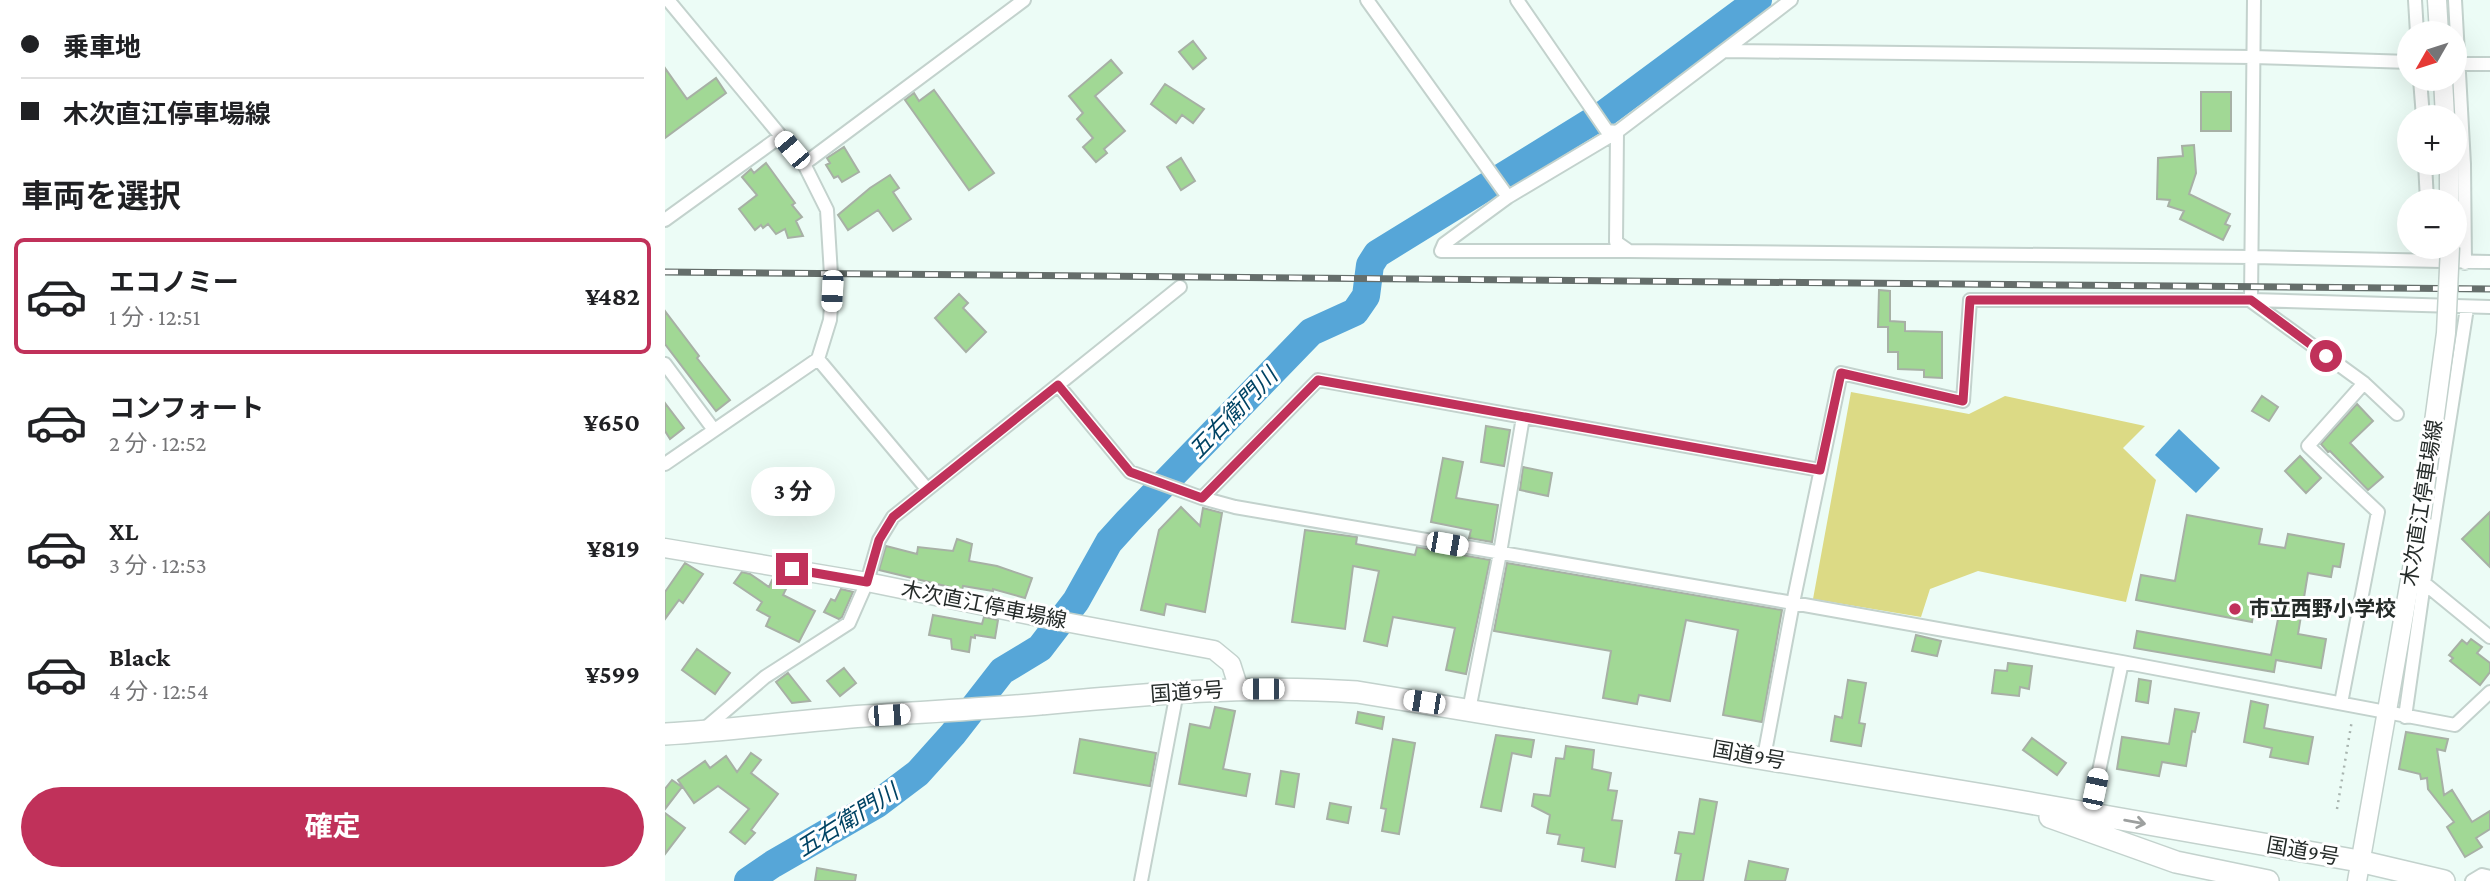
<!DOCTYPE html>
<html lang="ja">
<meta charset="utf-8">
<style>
:root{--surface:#fff;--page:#f6f6f6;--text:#202124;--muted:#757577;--line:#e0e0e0;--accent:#c0315a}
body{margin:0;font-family:"Crimson Pro","Noto Sans JP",serif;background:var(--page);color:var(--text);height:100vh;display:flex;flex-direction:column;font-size:26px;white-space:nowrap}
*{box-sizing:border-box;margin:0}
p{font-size:23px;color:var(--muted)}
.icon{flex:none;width:38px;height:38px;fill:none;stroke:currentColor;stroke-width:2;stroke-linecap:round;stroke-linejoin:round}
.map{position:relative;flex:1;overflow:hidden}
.details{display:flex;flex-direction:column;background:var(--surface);width:665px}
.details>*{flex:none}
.banner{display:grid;align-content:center;height:154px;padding:0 21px;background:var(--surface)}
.needle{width:46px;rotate:231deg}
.buttons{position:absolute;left:1732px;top:21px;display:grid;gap:14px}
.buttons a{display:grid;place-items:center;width:70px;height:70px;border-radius:50%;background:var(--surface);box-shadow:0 7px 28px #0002;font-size:35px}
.end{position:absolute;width:32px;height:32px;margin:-16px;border:9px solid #c0315a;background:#fff;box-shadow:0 0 0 4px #fff}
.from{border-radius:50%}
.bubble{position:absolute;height:49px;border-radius:24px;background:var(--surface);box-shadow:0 7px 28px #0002;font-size:23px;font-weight:700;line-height:49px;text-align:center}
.car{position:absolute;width:21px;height:42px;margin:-21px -10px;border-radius:9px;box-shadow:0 0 5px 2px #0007;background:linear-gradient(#fff 24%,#345 0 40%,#fff 0 76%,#345 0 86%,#fff 0)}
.banner b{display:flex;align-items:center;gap:24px;height:66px;font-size:26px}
.banner b+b{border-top:2px solid var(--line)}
.banner i{width:18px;height:18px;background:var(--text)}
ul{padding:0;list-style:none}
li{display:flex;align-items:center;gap:21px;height:116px;margin:0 14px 10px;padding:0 7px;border:4px solid transparent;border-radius:10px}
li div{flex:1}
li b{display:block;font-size:26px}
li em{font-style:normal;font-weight:700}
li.selected{border-color:var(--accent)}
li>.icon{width:63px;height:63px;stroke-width:1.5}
h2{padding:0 21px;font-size:32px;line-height:84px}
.action{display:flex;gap:14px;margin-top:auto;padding:14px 21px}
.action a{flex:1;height:80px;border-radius:42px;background:var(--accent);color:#fff;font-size:28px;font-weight:700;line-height:80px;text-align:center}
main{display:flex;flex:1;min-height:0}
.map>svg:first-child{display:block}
</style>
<main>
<section class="details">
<div class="banner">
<b><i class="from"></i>乗車地</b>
<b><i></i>木次直江停車場線</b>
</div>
<h2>車両を選択</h2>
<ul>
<li class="selected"><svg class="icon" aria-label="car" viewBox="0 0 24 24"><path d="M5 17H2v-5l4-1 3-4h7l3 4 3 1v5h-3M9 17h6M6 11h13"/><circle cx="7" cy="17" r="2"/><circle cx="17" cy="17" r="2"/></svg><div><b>エコノミー</b><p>1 分 · 12:51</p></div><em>¥482</em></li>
<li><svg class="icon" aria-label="car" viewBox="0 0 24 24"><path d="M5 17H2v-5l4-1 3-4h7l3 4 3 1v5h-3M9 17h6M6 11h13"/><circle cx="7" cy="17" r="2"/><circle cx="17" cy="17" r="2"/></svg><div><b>コンフォート</b><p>2 分 · 12:52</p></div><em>¥650</em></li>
<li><svg class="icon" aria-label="car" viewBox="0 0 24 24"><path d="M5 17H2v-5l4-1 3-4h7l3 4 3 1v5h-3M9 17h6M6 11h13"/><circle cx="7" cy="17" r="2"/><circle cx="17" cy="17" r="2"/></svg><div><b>XL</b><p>3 分 · 12:53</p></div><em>¥819</em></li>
<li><svg class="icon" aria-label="car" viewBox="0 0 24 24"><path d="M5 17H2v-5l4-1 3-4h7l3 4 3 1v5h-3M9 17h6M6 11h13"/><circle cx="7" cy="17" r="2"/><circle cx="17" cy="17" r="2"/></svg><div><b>Black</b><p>4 分 · 12:54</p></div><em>¥599</em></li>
</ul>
<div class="action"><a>確定</a></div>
</section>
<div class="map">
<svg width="1825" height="881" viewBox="0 0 1825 881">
<rect width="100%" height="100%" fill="#ecfcf6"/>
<path fill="#dcda85" d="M1186,392L1304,414L1340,396L1480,426L1458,448L1491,480L1461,602L1313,571L1265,589L1256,617L1148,599Z"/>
<path fill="#56a6d8" d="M1514,429L1555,468L1531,493L1490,455Z"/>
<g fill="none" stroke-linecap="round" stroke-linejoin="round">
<path stroke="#56a6d8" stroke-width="28" d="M83,881L108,864L212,804L253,773L288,734L337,671L375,648L411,601L444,542L463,521L646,332L690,312L701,296L705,265L712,254L939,114L1093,0"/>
</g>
<path fill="#a1d895" stroke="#a7b0a5" stroke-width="2" d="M528,41L541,58L528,69L514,52Z
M446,60L457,73L430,96L460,131L439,149L442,153L431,162L418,147L428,138L412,119L418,113L404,96Z
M0,68L22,99L51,78L61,93L0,138Z
M500,84L539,109L528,123L517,115L511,123L486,104Z
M269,90L329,173L304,190L240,100L249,93L254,101Z
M1536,92H1566V131H1536Z
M1529,145L1531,173L1524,194L1565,214L1560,224L1565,226L1558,240L1515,219L1519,211L1503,206L1505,200L1492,199L1493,158L1518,156L1517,146Z
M179,147L194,172L177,182L173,176L169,178L161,165L165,163L162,158Z
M516,158L530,181L516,190L502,167Z
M101,163L130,203L127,205L137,217L131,221L138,236L123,238L120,229L111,234L103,224L98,228L96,225L90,230L74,209L92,195L77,177L86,169L89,173Z
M225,175L234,188L228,192L246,219L228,231L213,210L183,230L173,215L205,188Z
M1214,290L1225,291V321L1240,322V331L1277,332V378L1259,377V370L1233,369V352H1223V327H1213Z
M294,294L303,303L298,308L321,332L301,352L270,318Z
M0,311L34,356L32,358L65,400L51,411L0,344Z
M1597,396L1613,407L1604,421L1587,411Z
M0,403L19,428L5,439L0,431Z
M1692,404L1708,421L1685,443L1718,477L1703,490L1665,451L1663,452L1656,444Z
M821,426L845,430L839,466L816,462Z
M1635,456L1656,478L1641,493L1620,471Z
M778,458L798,462L791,498L833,505L827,542L804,538L806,530L766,522Z
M858,467L887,473L883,496L855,490Z
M516,507L535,526L538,508L557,513L540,612L501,604L499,615L476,610L494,530Z
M1825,512V567L1797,539Z
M1522,515L1597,529L1594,544L1620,548L1623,534L1679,544L1675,567L1668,566L1666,577L1643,573L1633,634L1661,639L1656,668L1611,660L1609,672L1469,648L1472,631L1606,655L1614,614L1589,609L1587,622L1471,600L1476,575L1510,581Z
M640,530L692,537L691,544L750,555L752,547L825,560L801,674L781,670L790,628L728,617L722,646L699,641L714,571L688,566L680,629L627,622Z
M292,539L307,544L304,561L332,566L367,578L360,598L328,589V591L298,586L297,590L214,570L221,546L252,554L253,547L288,551Z
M20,563L38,574L18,603L14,600L0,619V592Z
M842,563L1117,610L1097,722L1058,715L1073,630L1021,620L1005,701L974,695L972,704L938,698L946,651L829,631Z
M77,572L85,574L104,587L107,580L122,587L118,595L150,611L134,642L101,626L105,617L92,610L97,602L69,583Z
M176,589L188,592L177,617L174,619L159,612L166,599L170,601Z
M268,615L317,624L319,617L333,620L330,638L310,635V638L306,637L304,652L287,649L286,639L264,635Z
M1251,635L1276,641L1272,656L1247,651Z
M1806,639L1817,647L1812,653L1825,663V672L1815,685L1785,661L1788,658L1784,655L1797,640L1802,644Z
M32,649L65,673L50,694L17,670Z
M1343,663L1367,666L1364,689L1355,687L1354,696L1327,693L1330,670L1342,671Z
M179,668L191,683L175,696L162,681Z
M123,673L145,701L127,703L111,682Z
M1474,679L1486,681L1483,703L1471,701Z
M1183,680L1201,683L1194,723L1200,724L1196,746L1166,741L1170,716L1177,718Z
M1586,701L1603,705L1599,728L1648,737L1643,764L1605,757L1607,748L1579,742Z
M550,707L570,711L558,769L585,774L581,796L514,784L525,724L545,728Z
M1510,709L1534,713L1530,732L1527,731L1521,766L1497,762L1494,776L1452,769L1457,737L1504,744Z
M693,712L719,717L717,729L691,723Z
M1741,732L1783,739L1780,751L1772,749L1779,795L1787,790L1807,822L1825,811V829L1811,838L1817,847L1800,857L1782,827L1789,822L1763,789L1762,778L1756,779L1755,774L1734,769Z
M831,735L869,740L866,757L847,753L836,811L816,807Z
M1367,738L1401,763L1392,775L1358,750Z
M415,739L491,753L485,786L409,773Z
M728,739L750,743L734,834L717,831L721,809L716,808Z
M901,746L929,750L927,769L946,773L943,790L952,791L947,820L957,821L950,867L917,861L919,848L893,844L895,835L882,833L885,815L867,806L869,794L885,796L891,758L899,759Z
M86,753L96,760L86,773L113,794L86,830L90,833L80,844L65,832L84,809L53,786L29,803L13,780L40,761L45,768L61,756L72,772Z
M616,771L634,774L629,807L611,804Z
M7,780L17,787L0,809V789Z
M1035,799L1052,802L1038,881H1011L1016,854L1010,853L1014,832L1029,834Z
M665,803L686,807L683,823L662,819Z
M0,813L20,828L0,854Z
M1084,861L1123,869L1120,881H1080Z
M152,868L191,875L190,881H150Z"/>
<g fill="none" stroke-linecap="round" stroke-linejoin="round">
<g stroke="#c3d2cd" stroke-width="16">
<path id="minor" d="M702,0L843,197L952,132L1126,0
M852,0L942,131L952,132L951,242L964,251L1588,257L1825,262
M1750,0L1752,33
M1790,0L1799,164L1800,263
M1060,51L1588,57L1745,62
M1790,64H1825
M1755,79L1758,117
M1760,163L1762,201
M139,164L359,0
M843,197L779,244L776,251H964
M0,220L116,136
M1586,300L1589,0
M1586,301L1699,383L1732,414
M1802,308L1759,583L1825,637
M153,359L262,489
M0,364L49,430
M393,385L465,472L537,498L653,380L1155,470
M0,464L153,359L165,320L167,291L162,210L139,164L3,0
M537,498L570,507L1128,603L1457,662
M1676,703L1713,512L1643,446L1699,383
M804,710L835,553L858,417
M1740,717L1759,583
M38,730L100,677L184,623L202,582L214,540L228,517L515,287
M1099,757L1128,603L1176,373L1298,401L1305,300H1586L1825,307
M1425,814L1457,662L1790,725L1825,692
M476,881L512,692
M1807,881L1817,875L1825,877"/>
</g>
<g stroke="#c3d2cd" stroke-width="21">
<path id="secondary" d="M1772,0L1774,33
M1778,79L1780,117
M1784,163V201
M0,548L202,582L379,618L549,650L566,664L574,689
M1692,881L1756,518"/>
</g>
<g stroke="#c3d2cd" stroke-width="24">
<path id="trunk" d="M0,734C67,730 133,721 200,716C259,712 317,709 375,704C481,694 585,684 692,692L1331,797L1694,861L1779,881
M1385,817L1511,862L1603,881"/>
</g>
<path stroke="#a8b4af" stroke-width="2.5" stroke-dasharray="2 5" stroke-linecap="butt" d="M1672,809L1687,720"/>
<use href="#minor" stroke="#fff" stroke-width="12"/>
<use href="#secondary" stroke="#fff" stroke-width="18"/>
<use href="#trunk" stroke="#fff" stroke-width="21"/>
<g stroke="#656e6b" stroke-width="7">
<path id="rail" d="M0,272L1825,289"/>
</g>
<use href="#rail" stroke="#fff" stroke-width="4.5" stroke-dasharray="13" stroke-linecap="butt"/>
<g stroke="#c3d2cd" stroke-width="21" stroke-linecap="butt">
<path id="secondary-bridge" d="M1756,518L1781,333L1785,247"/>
</g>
<use href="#secondary-bridge" stroke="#fff" stroke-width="18"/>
</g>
<defs><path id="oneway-shaft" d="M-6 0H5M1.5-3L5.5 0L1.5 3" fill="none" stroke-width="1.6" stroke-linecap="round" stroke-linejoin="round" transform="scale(1.75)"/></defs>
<use stroke="#9da09f" href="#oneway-shaft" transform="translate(1470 822) rotate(10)"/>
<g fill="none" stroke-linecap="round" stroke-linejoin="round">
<path stroke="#c0315a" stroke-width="9" d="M127,569L202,582L214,540L228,517L393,385L465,472L537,498L653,380L1155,470L1176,373L1298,401L1305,300H1586L1661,356"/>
</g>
<circle fill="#c0315a" stroke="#fff" stroke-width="2.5" cx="1570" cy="609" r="7"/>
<g text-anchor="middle" stroke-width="6" stroke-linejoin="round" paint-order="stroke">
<g font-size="21" fill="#252b29" stroke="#fff">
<text transform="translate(1757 503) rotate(-81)" y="7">木次直江停車場線</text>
<text transform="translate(319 605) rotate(11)" y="7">木次直江停車場線</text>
<text transform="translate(522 692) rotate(-4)" y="7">国道9号</text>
<text transform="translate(1084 755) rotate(10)" y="7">国道9号</text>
<text transform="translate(1638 851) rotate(10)" y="7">国道9号</text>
</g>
<g font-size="21" font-weight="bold" fill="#252b29" stroke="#fff" text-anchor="start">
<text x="1584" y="616">市立西野小学校</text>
</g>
<g font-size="23" font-style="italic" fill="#004364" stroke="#fff">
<text transform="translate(568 413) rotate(-46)" y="8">五右衛門川</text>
<text transform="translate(182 820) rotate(-32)" y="8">五右衛門川</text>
</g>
</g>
</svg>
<div class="buttons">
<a><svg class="needle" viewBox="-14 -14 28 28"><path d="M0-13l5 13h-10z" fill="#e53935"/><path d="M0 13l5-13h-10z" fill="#757577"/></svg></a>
<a>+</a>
<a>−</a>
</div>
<i class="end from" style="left:1661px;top:356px"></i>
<i class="end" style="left:127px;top:569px"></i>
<div class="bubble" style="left:86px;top:467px;width:84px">3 分</div>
<i class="car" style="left:127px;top:150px;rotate:320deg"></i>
<i class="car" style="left:167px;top:291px;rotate:183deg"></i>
<i class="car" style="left:782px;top:544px;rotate:100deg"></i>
<i class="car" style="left:598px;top:689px;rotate:270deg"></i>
<i class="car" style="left:759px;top:702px;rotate:279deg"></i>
<i class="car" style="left:224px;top:715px;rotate:87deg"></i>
<i class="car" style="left:1430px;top:789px;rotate:12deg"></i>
</div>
</main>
